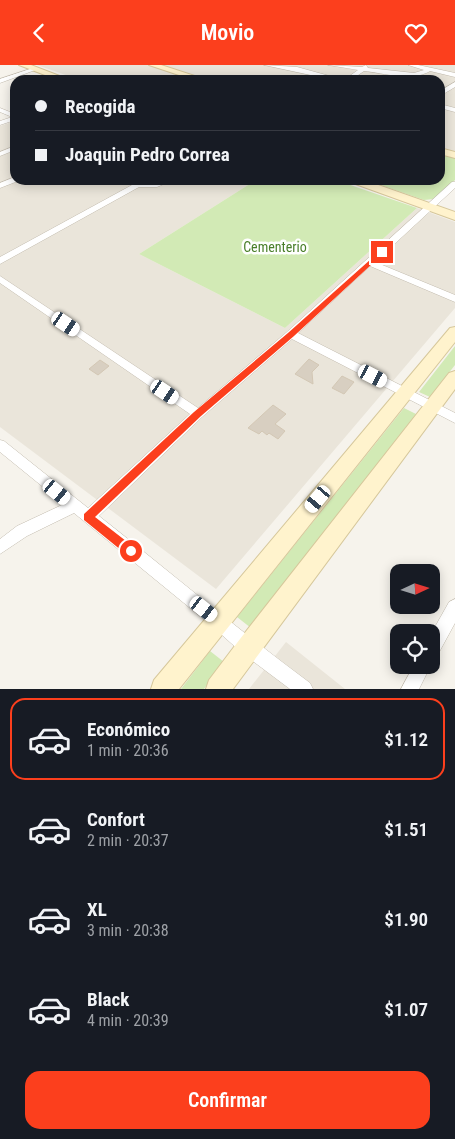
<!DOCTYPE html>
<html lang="es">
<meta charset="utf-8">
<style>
:root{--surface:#171b24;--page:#20242c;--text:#f1f3f6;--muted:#9ea1a6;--line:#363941;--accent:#fc3f1d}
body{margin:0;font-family:"Roboto Condensed",sans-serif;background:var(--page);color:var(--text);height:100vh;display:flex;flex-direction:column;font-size:19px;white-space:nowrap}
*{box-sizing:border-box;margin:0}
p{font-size:16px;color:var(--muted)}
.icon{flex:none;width:28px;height:28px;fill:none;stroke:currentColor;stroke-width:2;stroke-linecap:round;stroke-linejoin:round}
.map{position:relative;height:624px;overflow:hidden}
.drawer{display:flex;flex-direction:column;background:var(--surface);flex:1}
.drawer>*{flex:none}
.guide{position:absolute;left:10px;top:10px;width:435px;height:110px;border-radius:15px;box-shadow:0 2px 12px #0003;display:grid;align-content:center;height:110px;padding:0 25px;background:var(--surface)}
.needle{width:32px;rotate:86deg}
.buttons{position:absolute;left:390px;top:499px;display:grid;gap:10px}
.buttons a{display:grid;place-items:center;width:50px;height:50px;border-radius:10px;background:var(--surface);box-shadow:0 2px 12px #0003;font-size:25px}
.end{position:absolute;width:22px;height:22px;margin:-11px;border:6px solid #fc3f1d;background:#fff;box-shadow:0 0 0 2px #fff}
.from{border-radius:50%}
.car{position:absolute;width:15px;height:30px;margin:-15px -8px;border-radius:6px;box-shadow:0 0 4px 1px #0007;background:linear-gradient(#fff 24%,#345 0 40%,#fff 0 76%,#345 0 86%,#fff 0)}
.guide b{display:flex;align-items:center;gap:18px;height:48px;font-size:19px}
.guide b+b{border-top:1px solid var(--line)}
.guide i{width:12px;height:12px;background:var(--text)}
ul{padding:9px 0 0;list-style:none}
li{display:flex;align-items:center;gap:15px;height:82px;margin:0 10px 8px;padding:0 15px;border:2px solid transparent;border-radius:15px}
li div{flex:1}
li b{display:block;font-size:19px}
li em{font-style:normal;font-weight:600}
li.selected{border-color:var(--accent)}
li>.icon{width:45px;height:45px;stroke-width:1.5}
.action{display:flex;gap:10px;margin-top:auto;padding:10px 25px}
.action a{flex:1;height:58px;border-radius:15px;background:var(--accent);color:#fff;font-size:20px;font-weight:600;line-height:58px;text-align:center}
header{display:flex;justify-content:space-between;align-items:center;height:65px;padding:0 25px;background:var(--accent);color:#fff;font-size:22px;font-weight:600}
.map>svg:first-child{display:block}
</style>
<header><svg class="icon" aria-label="back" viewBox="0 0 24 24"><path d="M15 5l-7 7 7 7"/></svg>Movio<svg class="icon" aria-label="heart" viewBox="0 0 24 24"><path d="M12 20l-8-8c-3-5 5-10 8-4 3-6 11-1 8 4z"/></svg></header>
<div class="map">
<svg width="455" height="624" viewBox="0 0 455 624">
<rect width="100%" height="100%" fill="#f6f3ec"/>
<path fill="#eae5da" d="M37,0H455V87L440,82V15H80Z
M15,56V115H256L139,189L285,263L417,143L455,157V243L216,524L0,362V61Z
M286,577L345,624H249Z"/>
<path fill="#d2eab5" d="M440,88L455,93V115L434,134L424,135L366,115H440Z
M256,115H336L417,143L285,263L139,189Z
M455,281V300L430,332L419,327Z
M404,343L416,349L251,563L237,552Z
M210,586L224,597L204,624H181Z"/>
<path fill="#d8cfc1" stroke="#d3c7b4" d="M309,294L319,300L312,307L313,319L295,309Z
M100,295L109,301L98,310L89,304Z
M342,311L354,317L344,329L332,323Z
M273,340L286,349L275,359L285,366L278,374L269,368L267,370L262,366L259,369L248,363Z"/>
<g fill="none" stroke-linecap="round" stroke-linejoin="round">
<g stroke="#c2bbae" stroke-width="1">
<path id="street" d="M264,0L297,2L344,15H334Z
M328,0L362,2L366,0L368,3L414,8L424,5L408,0H418L455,8V12L430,6C412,17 384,8 364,6L351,15H344L358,5Z
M33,3L38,4L0,18V14Z
M455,17V22L440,31V26Z
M440,39L455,43V47L440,43Z
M0,43L15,49V55L0,60V56L12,52L0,47Z
M15,81V85L0,91V87Z
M15,112V115L18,116L0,123V118Z
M121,115C131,115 140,119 149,119C157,119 164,115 173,115L157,122H139L0,199V192L132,120Z
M452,117H455V123L375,197L455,230V237L370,201L298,268L455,348V358L292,274L202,352L99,451C169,506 238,565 310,618L313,624H290L242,588L212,561L74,448L27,471L0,489V474L17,461L64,439L0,387V375L4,376L88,443L190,349L0,218V211L198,343L287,267Z
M455,534V558L437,591L431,593V569L449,537Z
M414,600H431L419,624H401Z"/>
</g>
<g stroke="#d6c79b" stroke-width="2">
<path id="secondary" d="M19,0H31L70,15H58Z
M149,0H161L207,15H194Z
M440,83L455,87V93L440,89Z
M349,115H364L455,147V155L350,117Z
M455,262V277L179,624H151L154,615L450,263Z
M455,306V324L233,624H206L209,615L240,574L449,308Z"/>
</g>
<use href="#street" fill="#fff" fill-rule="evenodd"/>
<use href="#secondary" fill="#fff3cd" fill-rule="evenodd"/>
</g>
<path fill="#fc3f1d" d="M380,186L385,187L294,271L201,351L95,452L135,483L136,486L135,490H127L84,455V449L194,347L288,268Z"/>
<g text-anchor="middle" stroke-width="5" stroke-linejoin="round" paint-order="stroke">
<g font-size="14" fill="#4a7f2a" stroke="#fff">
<text x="275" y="187">Cementerio</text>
</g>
</g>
</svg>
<div class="buttons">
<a><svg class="needle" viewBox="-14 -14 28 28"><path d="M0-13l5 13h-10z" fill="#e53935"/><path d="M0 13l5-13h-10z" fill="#9ea1a6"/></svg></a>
<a><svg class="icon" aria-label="locate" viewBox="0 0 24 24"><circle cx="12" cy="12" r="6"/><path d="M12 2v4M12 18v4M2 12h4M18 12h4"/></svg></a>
</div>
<i class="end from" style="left:131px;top:486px"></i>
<i class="end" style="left:382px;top:187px"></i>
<i class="car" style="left:66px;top:259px;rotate:124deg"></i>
<i class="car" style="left:373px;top:311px;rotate:117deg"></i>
<i class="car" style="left:165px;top:327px;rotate:124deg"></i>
<i class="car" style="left:57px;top:427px;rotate:129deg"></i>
<i class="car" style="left:318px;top:434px;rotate:220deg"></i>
<i class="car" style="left:204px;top:544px;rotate:128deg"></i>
<div class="guide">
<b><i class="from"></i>Recogida</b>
<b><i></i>Joaquin Pedro Correa</b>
</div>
</div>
<section class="drawer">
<ul>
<li class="selected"><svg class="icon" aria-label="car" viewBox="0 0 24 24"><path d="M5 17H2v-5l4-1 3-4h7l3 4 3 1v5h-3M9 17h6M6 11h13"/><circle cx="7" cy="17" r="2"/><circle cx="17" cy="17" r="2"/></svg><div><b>Económico</b><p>1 min · 20:36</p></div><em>$1.12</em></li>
<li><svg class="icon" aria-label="car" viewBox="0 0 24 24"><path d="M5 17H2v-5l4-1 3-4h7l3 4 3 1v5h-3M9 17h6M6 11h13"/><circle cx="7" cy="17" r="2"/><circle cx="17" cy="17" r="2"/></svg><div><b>Confort</b><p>2 min · 20:37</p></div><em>$1.51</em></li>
<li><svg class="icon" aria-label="car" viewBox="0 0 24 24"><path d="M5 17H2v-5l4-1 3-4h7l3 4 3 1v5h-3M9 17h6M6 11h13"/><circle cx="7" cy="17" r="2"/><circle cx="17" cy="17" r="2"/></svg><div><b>XL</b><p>3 min · 20:38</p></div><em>$1.90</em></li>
<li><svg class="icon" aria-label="car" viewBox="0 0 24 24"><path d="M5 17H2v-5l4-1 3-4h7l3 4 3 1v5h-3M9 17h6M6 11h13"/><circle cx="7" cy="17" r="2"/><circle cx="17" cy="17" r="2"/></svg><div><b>Black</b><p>4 min · 20:39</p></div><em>$1.07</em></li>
</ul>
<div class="action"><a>Confirmar</a></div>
</section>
